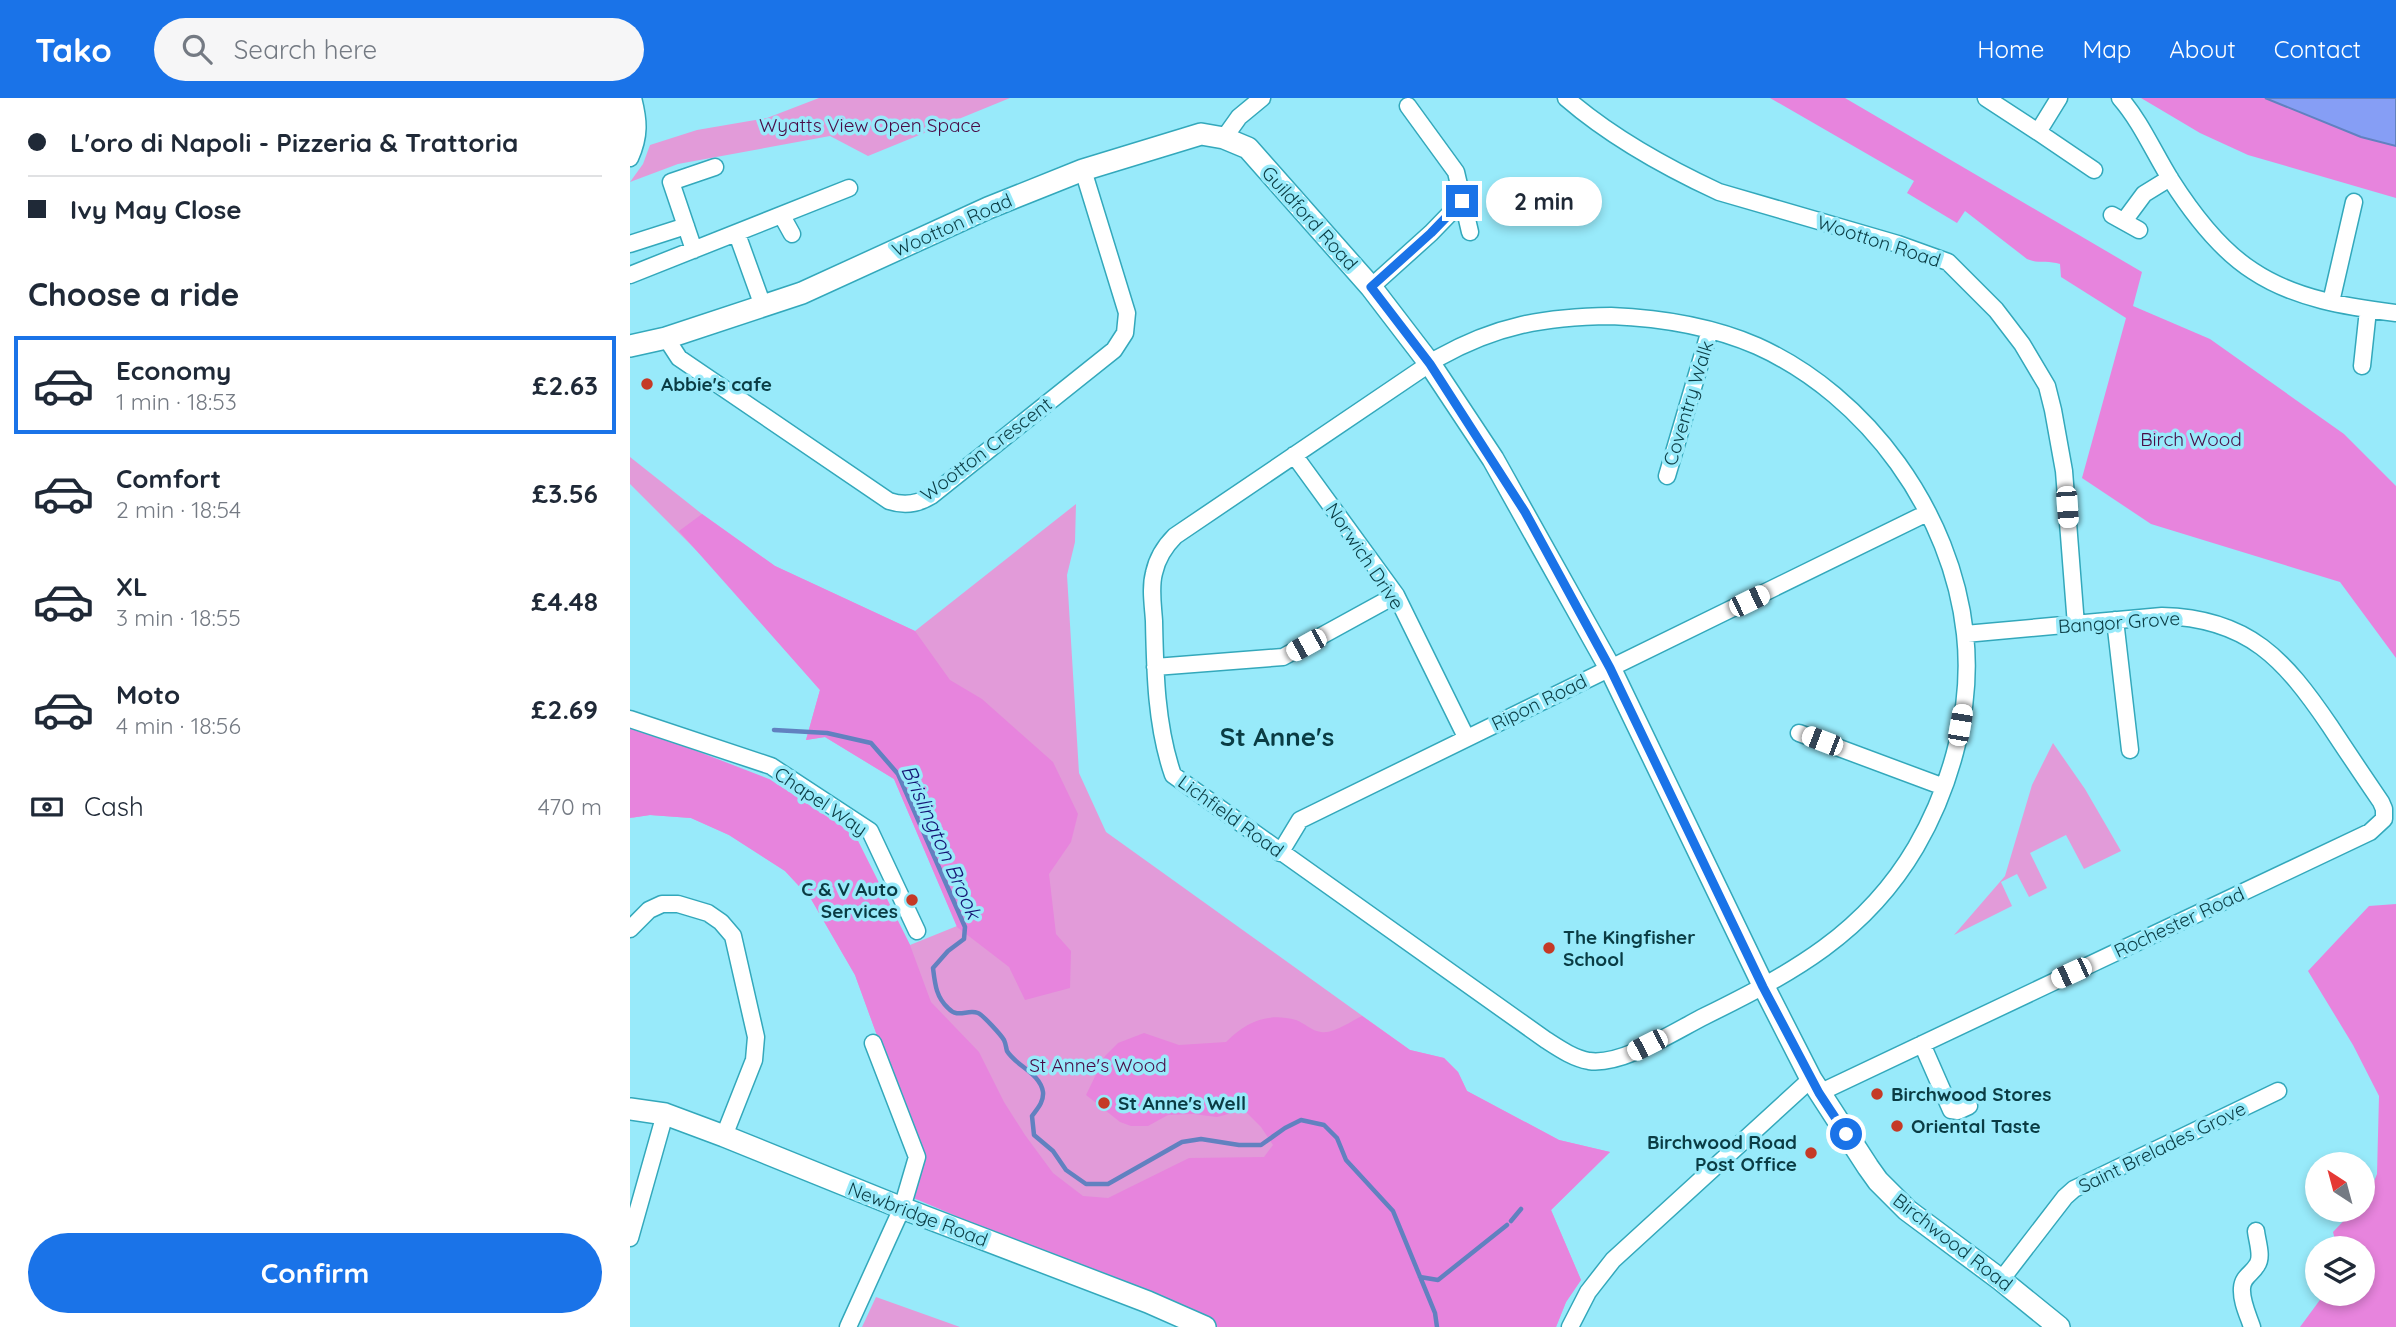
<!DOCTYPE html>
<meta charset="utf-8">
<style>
:root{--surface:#fff;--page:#f6f6f7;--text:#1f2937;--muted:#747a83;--line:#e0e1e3;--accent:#1a73e8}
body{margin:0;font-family:Quicksand,sans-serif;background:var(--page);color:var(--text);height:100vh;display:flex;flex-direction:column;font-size:26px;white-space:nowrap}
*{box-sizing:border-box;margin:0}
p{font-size:23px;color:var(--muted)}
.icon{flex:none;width:38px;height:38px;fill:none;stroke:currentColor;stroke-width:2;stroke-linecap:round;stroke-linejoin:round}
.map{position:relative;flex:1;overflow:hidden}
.side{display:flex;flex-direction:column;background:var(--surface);width:630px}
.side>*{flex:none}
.hud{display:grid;align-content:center;height:154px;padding:0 28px;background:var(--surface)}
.needle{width:46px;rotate:324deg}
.tools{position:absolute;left:1675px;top:1054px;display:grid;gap:14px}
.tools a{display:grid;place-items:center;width:70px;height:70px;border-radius:50%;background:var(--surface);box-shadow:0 4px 10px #0003;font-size:35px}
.end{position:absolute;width:32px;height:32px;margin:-16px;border:9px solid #1a73e8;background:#fff;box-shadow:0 0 0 4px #fff}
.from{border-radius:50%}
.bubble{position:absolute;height:49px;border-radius:24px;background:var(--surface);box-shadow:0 4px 10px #0003;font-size:23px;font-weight:700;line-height:49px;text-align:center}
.car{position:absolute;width:21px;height:42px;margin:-21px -10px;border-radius:9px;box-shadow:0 0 5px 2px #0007;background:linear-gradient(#fff 24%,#345 0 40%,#fff 0 76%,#345 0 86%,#fff 0)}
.hud b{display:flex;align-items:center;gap:24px;height:66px;font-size:26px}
.hud b+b{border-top:2px solid var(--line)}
.hud i{width:18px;height:18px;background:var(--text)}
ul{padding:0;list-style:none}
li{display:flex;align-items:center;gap:21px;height:98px;margin:0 14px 10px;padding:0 14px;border:4px solid transparent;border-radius:0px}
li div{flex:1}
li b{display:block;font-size:26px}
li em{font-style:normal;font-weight:700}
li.active{border-color:var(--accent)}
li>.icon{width:63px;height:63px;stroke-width:1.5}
h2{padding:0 28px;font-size:32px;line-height:84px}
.pay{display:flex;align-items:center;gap:18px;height:77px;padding:0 28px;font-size:26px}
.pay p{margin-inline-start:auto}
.button{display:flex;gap:14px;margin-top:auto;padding:14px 28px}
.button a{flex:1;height:80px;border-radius:42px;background:var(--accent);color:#fff;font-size:28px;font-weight:700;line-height:80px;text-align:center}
header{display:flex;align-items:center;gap:42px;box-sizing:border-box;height:98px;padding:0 35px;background:var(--accent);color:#fff}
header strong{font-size:33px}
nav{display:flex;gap:38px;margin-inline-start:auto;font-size:24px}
.search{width:490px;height:63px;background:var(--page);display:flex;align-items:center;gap:18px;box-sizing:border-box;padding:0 24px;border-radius:38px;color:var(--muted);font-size:26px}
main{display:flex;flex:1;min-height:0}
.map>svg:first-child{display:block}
</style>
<header>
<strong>Tako</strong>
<div class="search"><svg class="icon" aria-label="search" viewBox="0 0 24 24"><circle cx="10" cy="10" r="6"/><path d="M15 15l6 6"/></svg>Search here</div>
<nav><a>Home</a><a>Map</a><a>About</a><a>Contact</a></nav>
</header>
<main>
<section class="side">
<div class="hud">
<b><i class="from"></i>L'oro di Napoli - Pizzeria &amp; Trattoria</b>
<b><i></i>Ivy May Close</b>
</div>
<h2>Choose a ride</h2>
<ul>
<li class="active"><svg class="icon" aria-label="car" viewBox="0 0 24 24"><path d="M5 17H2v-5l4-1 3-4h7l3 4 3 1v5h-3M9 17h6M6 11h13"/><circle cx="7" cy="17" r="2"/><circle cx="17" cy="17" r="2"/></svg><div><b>Economy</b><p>1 min · 18:53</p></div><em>£2.63</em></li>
<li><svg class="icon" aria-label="car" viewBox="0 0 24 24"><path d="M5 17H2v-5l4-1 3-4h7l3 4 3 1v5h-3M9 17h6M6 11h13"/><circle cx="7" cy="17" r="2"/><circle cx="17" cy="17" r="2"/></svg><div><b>Comfort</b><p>2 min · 18:54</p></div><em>£3.56</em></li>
<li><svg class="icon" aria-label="car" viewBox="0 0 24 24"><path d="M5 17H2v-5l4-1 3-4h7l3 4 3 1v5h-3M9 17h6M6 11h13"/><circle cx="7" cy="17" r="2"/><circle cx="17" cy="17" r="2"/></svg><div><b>XL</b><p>3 min · 18:55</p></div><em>£4.48</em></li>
<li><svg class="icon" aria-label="car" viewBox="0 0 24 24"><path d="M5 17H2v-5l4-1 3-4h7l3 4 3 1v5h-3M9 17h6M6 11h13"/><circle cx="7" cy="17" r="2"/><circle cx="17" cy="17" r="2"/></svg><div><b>Moto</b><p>4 min · 18:56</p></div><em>£2.69</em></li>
</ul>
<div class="pay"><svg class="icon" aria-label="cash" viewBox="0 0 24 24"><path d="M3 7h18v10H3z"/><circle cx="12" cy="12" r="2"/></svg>Cash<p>470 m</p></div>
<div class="button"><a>Confirm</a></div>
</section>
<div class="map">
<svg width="1766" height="1229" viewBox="0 0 1766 1229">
<rect width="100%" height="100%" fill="#98eafa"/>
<path fill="#e29bd9" d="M189,0H380L238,58L200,38L48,66L0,84L13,66L20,47L67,32L137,20Z
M0,359L72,416L145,468L285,533L446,406L445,444L437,477L449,675L476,734L780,952L814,960L828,974L837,993L929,1042L980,1054L921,1112L951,1182L936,1204L926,1229H588L284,1039L225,877L181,801L155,773L99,737L61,720L20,717L0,720L139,681L225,737L280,847L327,828L264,681L195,639L176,642L190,592L81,467L0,386Z
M1423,645L1455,691L1491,753L1454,771L1436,737L1400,755L1417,790L1399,799L1387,776L1371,784L1382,808L1324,837L1375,778L1402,687Z
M246,1199L330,1229H232Z"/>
<path fill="#e784dd" d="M1140,0H1215L1512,174L1503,208L1580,241L1714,336L1766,388V560L1710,484L1521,426L1452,380L1496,220L1431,179L1430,166C1418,162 1408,166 1397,161L1335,113L1327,125L1277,95L1284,83Z
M1511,0H1635L1731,39L1766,48V100L1618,57L1570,35Z
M72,416L145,468L285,533L320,582L352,601L423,664L448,716L441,744L419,776L426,836L441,853L440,890L395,902L379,869L327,829L264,681L195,639L176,642L190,592L49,433Z
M0,627L139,681L225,737L280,847L301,904L349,954L374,1004L395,1037L423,1075L453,1098L478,1100L559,1060L634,1059L643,1047L631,1029L614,1012L587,1019L563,1016L538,1017L518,1028H501L490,1024L456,997L475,958L488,945L514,935L549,947L596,944C616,924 637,914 666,922C674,925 682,933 691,934C704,936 721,923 732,918L780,952L814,960L828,974L837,993L929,1042L980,1054L921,1112L951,1182L936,1204L926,1229H588L281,1099L284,1039L225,877L181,801L155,773L99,737L61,720L20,717L0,720Z
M1766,806V1229H1670L1695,1195H1732V1150H1707L1703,1134L1725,1111H1732L1733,1104L1738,1098L1747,1076L1749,998L1723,947L1678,873L1739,808Z"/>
<path fill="#869ef5" stroke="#6181c0" stroke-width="2" d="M1635,0H1766V48L1731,39Z"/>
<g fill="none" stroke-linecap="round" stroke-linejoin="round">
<path stroke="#6181c0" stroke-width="4.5" d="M144,632L197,635L241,645L268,676L335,829L334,841L318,853L303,870C305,886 306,899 318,910C328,921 337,911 348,915C353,917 371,937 374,942C376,946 376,950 377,953C386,968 410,975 413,994C414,1004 407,1011 402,1018L404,1037L423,1053L436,1072L456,1086H478L552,1044L571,1041L609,1047H631L655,1030L671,1022L694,1027L707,1040L716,1062L763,1113L805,1215L807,1229
M881,1123L891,1111
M790,1179L808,1182L877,1127"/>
<g stroke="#33a8bb" stroke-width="19">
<path id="minor" d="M936,0C981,39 1035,69 1089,94L1268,146L1318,164L1366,212L1392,246L1417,288L1423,312L1434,373L1446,527
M1356,0L1408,34L1429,0
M1490,0C1511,24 1524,55 1541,82C1562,115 1590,152 1623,173C1665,201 1718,209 1766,215
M778,8L826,74L840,134
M1408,34L1464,72
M594,40L609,19L632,0
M0,60C10,38 9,23 3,0
M1482,117L1509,132
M152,118L162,136
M1494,123L1514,96L1540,80
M107,136L133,208
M0,146L56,128
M64,152L41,84L85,69
M0,177L219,90
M741,189L801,135L832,103
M1701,204L1724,104
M981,218C1031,220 1081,228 1127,248C1238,298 1322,415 1335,536C1343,608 1322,687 1286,749C1235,836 1162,875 1075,918C1045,933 992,968 959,963C943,960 930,951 916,942L543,677C526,628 525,574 524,523C523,507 520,490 524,475C527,461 535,448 545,438L808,260C867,227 914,219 981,218Z
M36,240L49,260L259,403C274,408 288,406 301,398L484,252L495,235L497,215L453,72
M1732,268L1738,212
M664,357L766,497L836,639
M1037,378L1080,232
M1485,522L1500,652
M525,569L653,559L766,497
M0,621L141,668L240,733L287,833
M1169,635L1314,689
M650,755L670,722L1297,415
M0,831L19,812L32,806H48L78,815L91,824L103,838L126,939L124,962L94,1038
M1292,946L1321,1012L1328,1013L1339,1008
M1189,995L1740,734L1754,721V711L1751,704C1734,679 1717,654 1700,628C1655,562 1619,520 1532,518L1335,536
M0,1140L35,1016
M1371,1182L1435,1099L1444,1091L1648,993
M218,1229L272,1110L287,1059L243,945
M940,1229L958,1194L983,1162L1181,981
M1622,1229C1618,1217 1611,1203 1612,1190C1613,1178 1622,1176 1627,1167C1633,1159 1627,1143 1626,1133"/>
</g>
<g stroke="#33a8bb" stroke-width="24">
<path id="tertiary" d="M0,248L36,240L172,195L358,110L453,72L571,36L594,40L618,50L741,189L800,266L863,361L980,570L1134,889L1181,981L1238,1069L1248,1083L1277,1112L1371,1182L1429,1229
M0,1011L35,1016L94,1038L272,1110L518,1204L575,1229"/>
</g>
<use href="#minor" stroke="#fff" stroke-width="16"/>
<use href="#tertiary" stroke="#fff" stroke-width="21"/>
</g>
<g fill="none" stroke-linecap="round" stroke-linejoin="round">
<path stroke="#1a73e8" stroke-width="9" d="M832,103L801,135L741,189L800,266L895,414L980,570L1133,889L1189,995L1216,1036"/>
</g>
<g fill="#c53926" stroke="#98eafa" stroke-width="2.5">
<circle cx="17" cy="286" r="7"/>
<circle cx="282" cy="802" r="7"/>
<circle cx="919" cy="850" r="7"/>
<circle cx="1247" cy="996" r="7"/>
<circle cx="474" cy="1005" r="7"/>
<circle cx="1267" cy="1028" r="7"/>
<circle cx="1181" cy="1055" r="7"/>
</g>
<g text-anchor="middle" stroke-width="7" stroke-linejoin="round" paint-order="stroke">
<g font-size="19" fill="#490b45" stroke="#98eafa">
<text x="240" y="34">Wyatts View Open Space</text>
<text x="1561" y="348">Birch Wood</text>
<text x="468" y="974">St Anne's Wood</text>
</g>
<g font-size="19" fill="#0a3c44" stroke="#98eafa">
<text transform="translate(680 120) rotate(48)" y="7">Guildford Road</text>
<text transform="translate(322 127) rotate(-24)" y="7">Wootton Road</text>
<text transform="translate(1249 143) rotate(18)" y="7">Wootton Road</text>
<text transform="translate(1058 305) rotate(-73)" y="7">Coventry Walk</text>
<text transform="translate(356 351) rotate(-37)" y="7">Wootton Crescent</text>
<text transform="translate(735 458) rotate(56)" y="7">Norwich Drive</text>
<text transform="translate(1489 524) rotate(-4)" y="7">Bangor Grove</text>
<text transform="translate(909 604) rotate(-26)" y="7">Ripon Road</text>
<text transform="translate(191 703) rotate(34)" y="7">Chapel Way</text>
<text transform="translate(601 718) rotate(36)" y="7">Lichfield Road</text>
<text transform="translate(1549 824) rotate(-25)" y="7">Rochester Road</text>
<text transform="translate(1532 1049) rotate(-26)" y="7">Saint Brelades Grove</text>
<text transform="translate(288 1116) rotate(21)" y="7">Newbridge Road</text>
<text transform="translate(1323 1144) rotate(38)" y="7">Birchwood Road</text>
</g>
<g font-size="19" font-weight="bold" fill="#0a3c44" stroke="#98eafa" text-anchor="start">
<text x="31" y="293">Abbie's cafe</text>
<text x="268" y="798" text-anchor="end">C &amp; V Auto<tspan x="268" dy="22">Services</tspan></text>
<text x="933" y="846">The Kingfisher<tspan x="933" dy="22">School</tspan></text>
<text x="1261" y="1003">Birchwood Stores</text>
<text x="488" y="1012">St Anne's Well</text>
<text x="1281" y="1035">Oriental Taste</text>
<text x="1167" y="1051" text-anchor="end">Birchwood Road<tspan x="1167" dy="22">Post Office</tspan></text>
</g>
<g font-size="21" font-style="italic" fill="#151574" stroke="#98eafa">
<text transform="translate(311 744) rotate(66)" y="7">Brislington Brook</text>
</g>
<g font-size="26" font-weight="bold" fill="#0a3c44" stroke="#98eafa">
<text x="647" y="648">St Anne's</text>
</g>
</g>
</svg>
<div class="tools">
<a><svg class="needle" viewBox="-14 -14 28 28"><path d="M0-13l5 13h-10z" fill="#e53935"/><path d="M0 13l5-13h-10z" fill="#747a83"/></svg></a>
<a><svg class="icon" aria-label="layers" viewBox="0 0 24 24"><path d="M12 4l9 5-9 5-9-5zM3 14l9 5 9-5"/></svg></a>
</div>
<i class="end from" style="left:1216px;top:1036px"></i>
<i class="end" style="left:832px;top:103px"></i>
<div class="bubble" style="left:856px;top:79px;width:116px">2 min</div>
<i class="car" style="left:1437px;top:409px;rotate:176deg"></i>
<i class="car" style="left:1119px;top:503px;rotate:64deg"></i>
<i class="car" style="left:676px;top:547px;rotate:241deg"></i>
<i class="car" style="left:1330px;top:627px;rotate:10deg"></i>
<i class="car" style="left:1192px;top:643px;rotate:291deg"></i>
<i class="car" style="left:1441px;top:875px;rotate:245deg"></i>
<i class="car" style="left:1017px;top:947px;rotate:243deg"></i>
</div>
</main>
